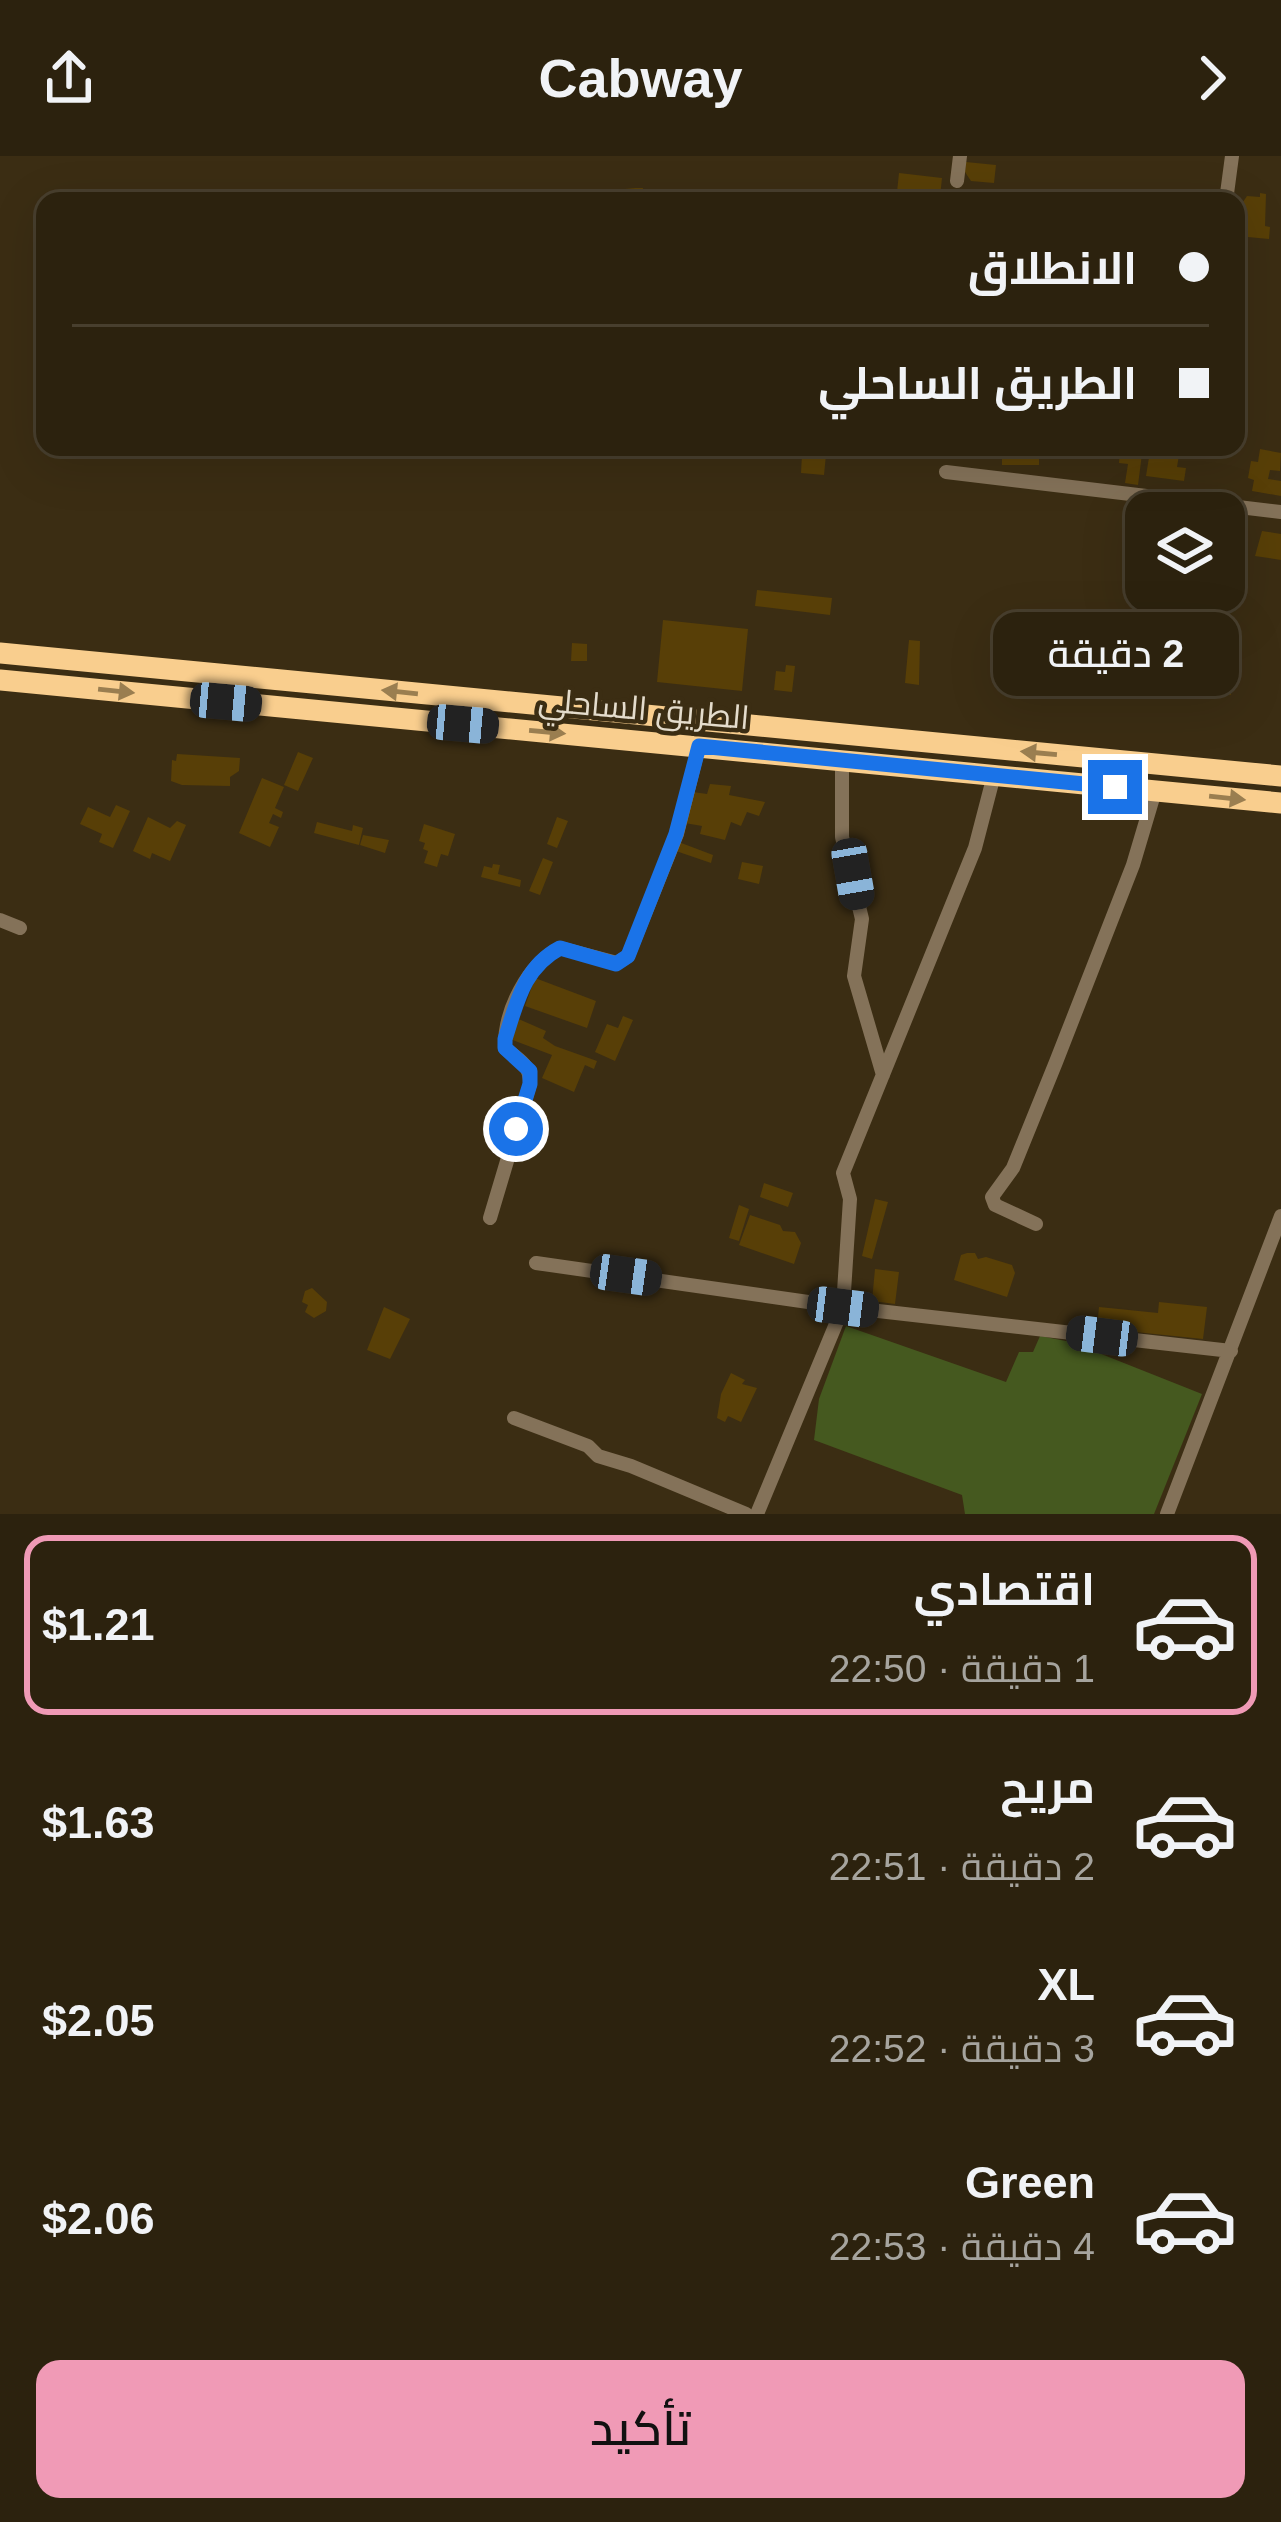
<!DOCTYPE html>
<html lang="ar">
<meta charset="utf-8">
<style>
:root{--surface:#2c220e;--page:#342a17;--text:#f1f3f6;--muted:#a6a49e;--line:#483f2e;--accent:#f09ab6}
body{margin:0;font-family:Arial,Cairo,sans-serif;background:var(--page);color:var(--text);direction:rtl;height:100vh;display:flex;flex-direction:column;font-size:45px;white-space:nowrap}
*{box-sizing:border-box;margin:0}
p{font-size:39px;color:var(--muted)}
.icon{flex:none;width:66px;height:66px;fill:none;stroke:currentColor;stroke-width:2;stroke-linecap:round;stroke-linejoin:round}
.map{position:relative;height:1358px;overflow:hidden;direction:ltr}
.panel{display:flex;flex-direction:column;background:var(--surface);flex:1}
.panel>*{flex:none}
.top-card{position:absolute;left:36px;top:36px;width:1209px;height:264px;border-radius:24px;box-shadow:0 12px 48px #0002,0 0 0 3px var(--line);direction:rtl;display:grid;align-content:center;height:264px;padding:0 36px;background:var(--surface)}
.buttons{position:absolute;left:1125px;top:336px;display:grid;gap:24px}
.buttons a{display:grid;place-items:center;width:120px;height:120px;border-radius:24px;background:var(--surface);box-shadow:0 12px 48px #0002,0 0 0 3px var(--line);font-size:60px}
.end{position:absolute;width:54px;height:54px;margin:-27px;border:15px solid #1a73e8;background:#fff;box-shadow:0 0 0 6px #fff}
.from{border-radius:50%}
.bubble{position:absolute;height:84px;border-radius:24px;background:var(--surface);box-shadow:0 12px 48px #0002,0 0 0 3px var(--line);font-size:39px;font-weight:600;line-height:84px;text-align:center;direction:rtl}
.car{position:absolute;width:36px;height:72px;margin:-36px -18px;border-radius:15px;box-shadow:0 0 9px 3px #0007;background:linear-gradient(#222 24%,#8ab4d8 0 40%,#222 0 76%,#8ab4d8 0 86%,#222 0)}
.top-card b{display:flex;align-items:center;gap:42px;height:114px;font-size:45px}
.top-card b+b{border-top:3px solid var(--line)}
.top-card i{width:30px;height:30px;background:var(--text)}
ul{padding:21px 0 0;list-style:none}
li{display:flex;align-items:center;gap:36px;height:180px;margin:0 24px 18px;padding:0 12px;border:6px solid transparent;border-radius:24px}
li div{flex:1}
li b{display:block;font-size:45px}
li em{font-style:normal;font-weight:600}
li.selected{border-color:var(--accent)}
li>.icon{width:108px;height:108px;stroke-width:1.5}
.cta{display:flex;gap:24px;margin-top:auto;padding:24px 36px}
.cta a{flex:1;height:138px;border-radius:24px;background:var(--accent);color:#111;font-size:48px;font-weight:600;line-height:138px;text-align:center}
header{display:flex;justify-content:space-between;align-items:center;height:156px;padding:0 36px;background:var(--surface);font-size:54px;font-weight:600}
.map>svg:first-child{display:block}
</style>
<header><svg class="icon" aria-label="forward" viewBox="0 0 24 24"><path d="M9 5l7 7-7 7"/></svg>Cabway<svg class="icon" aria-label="share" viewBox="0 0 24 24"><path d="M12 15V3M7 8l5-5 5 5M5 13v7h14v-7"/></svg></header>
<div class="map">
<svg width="1281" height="1358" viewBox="0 0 1281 1358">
<rect width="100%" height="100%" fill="#3b2d13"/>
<path fill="#45591f" d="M846,1170L1006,1226L1019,1196H1033L1040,1180L1071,1186L1202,1238L1154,1358H965L962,1339L814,1284L819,1243Z"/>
<path fill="#583f07" d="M966,6L996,9L994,27L971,25L965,16Z
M899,17L942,22L940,41L897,36Z
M635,32H643L642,45H614L615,36L625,37V33Z
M1260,37L1266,38L1265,70L1270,71L1269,83L1237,80L1239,60L1246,61L1243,46L1247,40L1260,41Z
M1002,291H1039V309H1002Z
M1260,293L1281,297L1280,315L1270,314L1268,323L1281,325V340L1252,335L1254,324L1248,322L1251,305L1258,306Z
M1120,295L1142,298L1138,329L1125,327L1128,308L1119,307Z
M1150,295L1179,299L1177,311L1186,312L1184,325L1146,320Z
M802,298L826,299L824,319L801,317Z
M1262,375L1281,378V404L1255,400Z
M757,434L832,442L830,459L755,450Z
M663,464L748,473L742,535L657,526Z
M909,484L920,485L919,529L905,527Z
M572,487L587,488V505H571Z
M786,509L795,510L792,536L774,534L776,515L785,516Z
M1191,521L1231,524V539L1190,534Z
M298,596L313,602L298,635L284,629Z
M177,598L240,602L239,615L230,621V630L182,629L171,625L172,604L176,605Z
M262,622L284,631L275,652L283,656L281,662L273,658L269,667L279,671L270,691L239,677Z
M710,628L731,630L729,639L765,646L759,660L747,656L741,670L731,666L725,684L700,678L702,670L679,666L686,635L707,638Z
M116,649L130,655L113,692L99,686L102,678L80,668L88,651L110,661Z
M148,661L170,672L177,665L186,669L170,705L152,697L150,703L133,695Z
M557,661L568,665L557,692L547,688Z
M317,666L352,675L353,669L363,672L359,689L314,677Z
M424,668L455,678L448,700L441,698L437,711L424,707L428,695L423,693L425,687L419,685Z
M363,679L389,684L385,697L360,689Z
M676,685L713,699L711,707L673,694Z
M543,702L553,706L540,739L529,735Z
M742,706L763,710L759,728L738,723Z
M493,708L500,709L498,718L521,724L520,731L481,721L484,710L492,712Z
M535,822L596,845L587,872L525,850Z
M623,860L633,864L615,905L595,896L607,868L618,872Z
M514,861L546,875L543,882L555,890L597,905L594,913L585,909L574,936L542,922L552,899L502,880Z
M764,1027L793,1037L788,1051L760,1041Z
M875,1043L888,1046L872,1103L862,1100Z
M739,1049L749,1053L739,1085L729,1082Z
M750,1059L780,1069L783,1075L795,1076L801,1087L794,1108L739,1089Z
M967,1097H975L978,1103L986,1101L1012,1109L1015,1117L1007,1141L954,1124L961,1099Z
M875,1113L899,1116L895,1148L872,1145Z
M312,1132L327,1146L326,1155L314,1162L305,1156L308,1149L302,1146L305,1135Z
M1159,1146L1207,1151L1203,1183L1097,1172L1099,1151L1158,1157Z
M384,1151L410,1163L390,1203L367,1194Z
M731,1217L745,1224L742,1228L757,1232L741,1266L728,1260L725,1266L717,1262L721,1238Z"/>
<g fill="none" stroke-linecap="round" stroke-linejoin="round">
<path stroke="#847259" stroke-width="14" d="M957,25L960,0
M1226,45L1232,0
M946,316L1281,356
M842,604V681L862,763L854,820L883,919
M0,764L20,772
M490,1062L530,928C530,907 519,905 505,892C504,855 527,809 560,792L617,807L628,800L677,678L699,590
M1036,1068L995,1049L992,1041L1013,1012L1056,906L1133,709L1155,635
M536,1107L843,1151L1231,1195
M514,1262L588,1290L598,1300L631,1310L746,1358
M757,1358L843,1151L850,1043L843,1017L975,692L994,619
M1167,1358L1281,1060"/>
<path stroke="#f9ce8e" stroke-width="21" d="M0,497L1281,620
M0,524L1281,647"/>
</g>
<defs><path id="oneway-solid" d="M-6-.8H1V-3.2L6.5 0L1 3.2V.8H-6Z" transform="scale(3)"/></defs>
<g fill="#9a7e50">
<use href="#oneway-solid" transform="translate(116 535) rotate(6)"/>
<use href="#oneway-solid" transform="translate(400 536) rotate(-174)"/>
<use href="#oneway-solid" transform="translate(547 576) rotate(5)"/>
<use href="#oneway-solid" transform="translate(1039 597) rotate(-175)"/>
<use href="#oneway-solid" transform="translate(1227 642) rotate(6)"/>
</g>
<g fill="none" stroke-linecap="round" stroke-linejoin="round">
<path stroke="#1a73e8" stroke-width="15" d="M516,973L530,928V915L505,892V883C517,846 524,811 560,792L616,808L628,800L676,678L699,590L1115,631"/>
</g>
<g text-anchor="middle" stroke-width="9" stroke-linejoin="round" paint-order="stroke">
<g font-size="33" fill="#e4dccc" stroke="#3b2d13">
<text transform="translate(644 552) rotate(5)" y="12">الطريق الساحلي</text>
</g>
</g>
</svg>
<div class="buttons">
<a><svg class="icon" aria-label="layers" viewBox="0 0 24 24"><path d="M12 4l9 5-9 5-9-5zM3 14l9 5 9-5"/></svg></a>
</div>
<i class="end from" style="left:516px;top:973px"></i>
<i class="end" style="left:1115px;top:631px"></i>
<div class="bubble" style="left:993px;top:456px;width:246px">2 دقيقة</div>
<i class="car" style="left:226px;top:546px;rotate:95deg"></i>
<i class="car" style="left:463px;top:568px;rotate:95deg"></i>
<i class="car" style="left:853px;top:718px;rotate:170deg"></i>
<i class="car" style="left:626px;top:1119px;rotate:98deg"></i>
<i class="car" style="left:843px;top:1151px;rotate:97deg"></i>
<i class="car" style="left:1102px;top:1180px;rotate:277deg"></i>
<div class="top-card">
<b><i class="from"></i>الانطلاق</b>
<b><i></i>الطريق الساحلي</b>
</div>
</div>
<section class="panel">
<ul>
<li class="selected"><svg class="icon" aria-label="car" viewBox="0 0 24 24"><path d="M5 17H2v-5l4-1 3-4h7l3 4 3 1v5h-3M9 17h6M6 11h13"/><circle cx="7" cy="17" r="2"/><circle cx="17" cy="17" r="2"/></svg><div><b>اقتصادي</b><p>1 دقيقة · 22:50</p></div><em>$1.21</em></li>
<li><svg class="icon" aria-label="car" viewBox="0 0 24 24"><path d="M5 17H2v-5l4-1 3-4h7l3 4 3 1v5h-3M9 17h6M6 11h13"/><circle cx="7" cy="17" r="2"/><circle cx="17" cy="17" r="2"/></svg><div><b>مريح</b><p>2 دقيقة · 22:51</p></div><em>$1.63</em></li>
<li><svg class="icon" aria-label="car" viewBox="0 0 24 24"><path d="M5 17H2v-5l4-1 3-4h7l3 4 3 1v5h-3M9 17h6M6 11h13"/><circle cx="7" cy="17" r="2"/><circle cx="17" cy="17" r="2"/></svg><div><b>XL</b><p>3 دقيقة · 22:52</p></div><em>$2.05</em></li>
<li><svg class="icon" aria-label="car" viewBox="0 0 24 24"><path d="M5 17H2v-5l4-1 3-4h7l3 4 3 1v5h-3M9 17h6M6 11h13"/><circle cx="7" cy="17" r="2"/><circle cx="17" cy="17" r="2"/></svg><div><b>Green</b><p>4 دقيقة · 22:53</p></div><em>$2.06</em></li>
</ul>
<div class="cta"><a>تأكيد</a></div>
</section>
